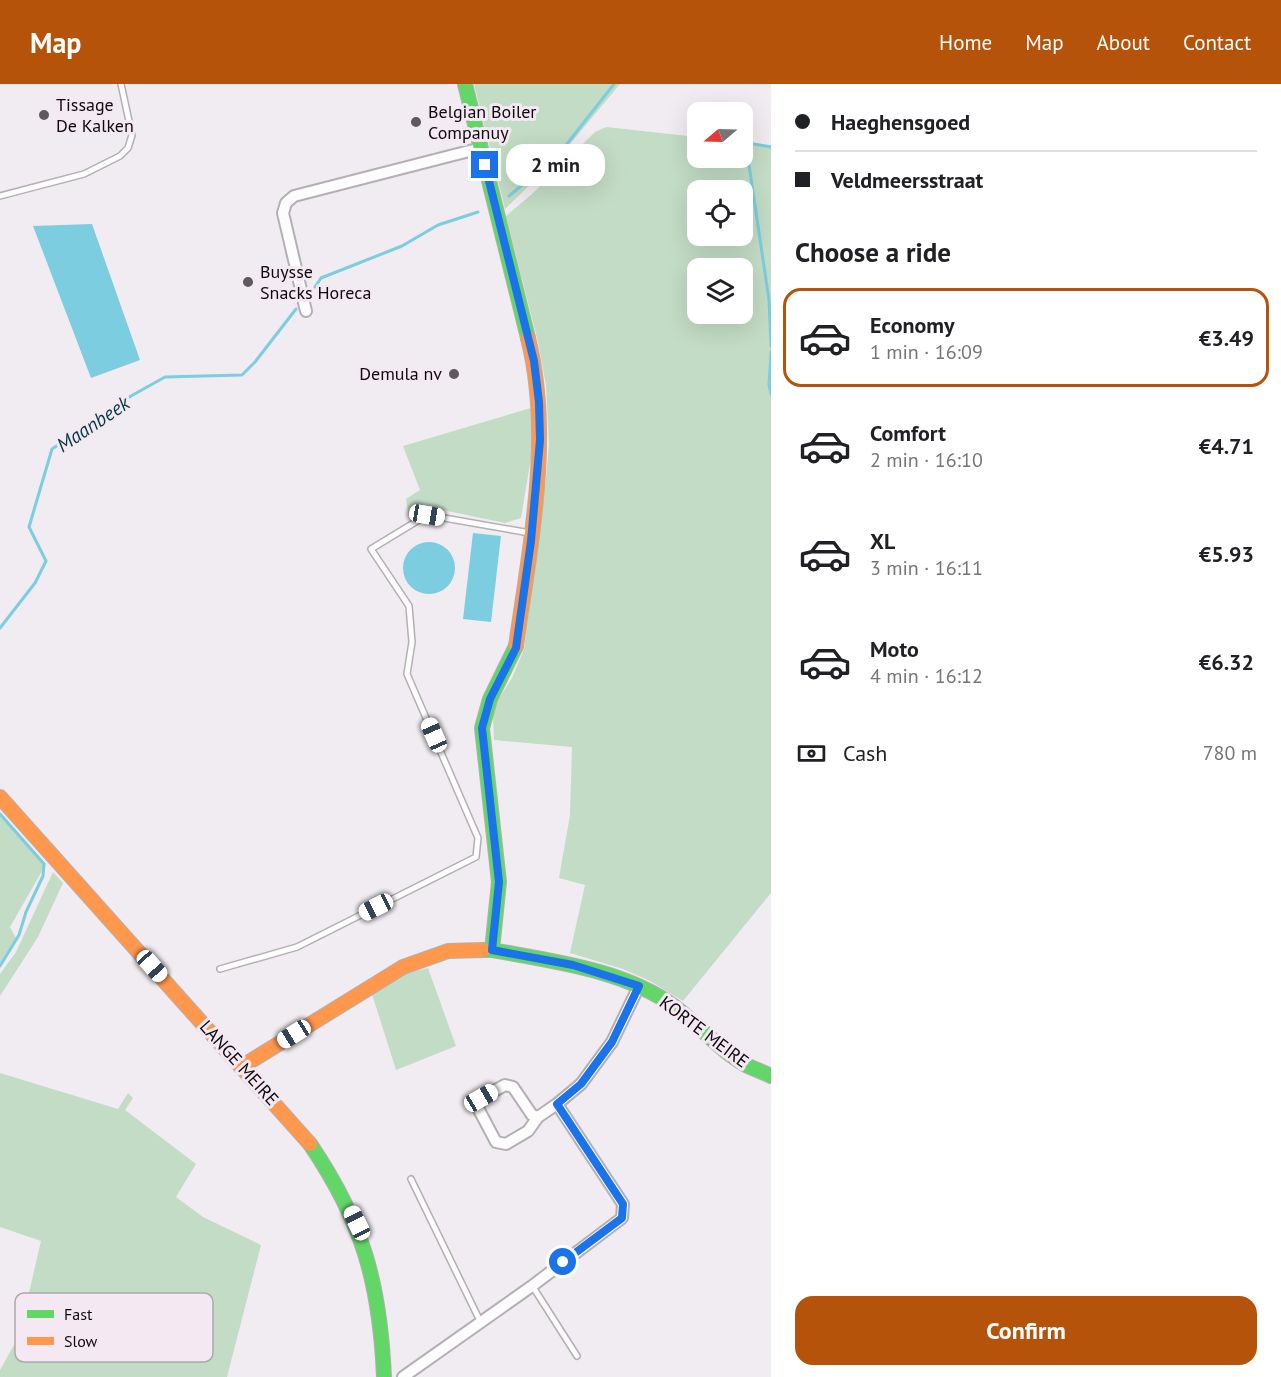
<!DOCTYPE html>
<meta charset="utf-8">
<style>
:root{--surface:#fff;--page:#f2f2f2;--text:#202124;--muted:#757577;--line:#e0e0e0;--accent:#b45309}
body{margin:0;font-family:"PT Sans",sans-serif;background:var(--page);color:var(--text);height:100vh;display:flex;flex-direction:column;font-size:22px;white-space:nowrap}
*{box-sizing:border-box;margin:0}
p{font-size:20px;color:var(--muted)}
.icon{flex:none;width:33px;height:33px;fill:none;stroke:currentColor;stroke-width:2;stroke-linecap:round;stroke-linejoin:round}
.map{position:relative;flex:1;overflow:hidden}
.drawer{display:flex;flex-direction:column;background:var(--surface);width:510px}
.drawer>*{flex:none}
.hud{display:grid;align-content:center;height:132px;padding:0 24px;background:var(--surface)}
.needle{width:39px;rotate:251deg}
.tools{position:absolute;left:687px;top:18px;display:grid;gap:12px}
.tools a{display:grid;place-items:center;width:66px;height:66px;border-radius:12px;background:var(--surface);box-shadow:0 6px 24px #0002;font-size:30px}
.end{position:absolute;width:27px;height:27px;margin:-14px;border:8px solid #1a73e8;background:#fff;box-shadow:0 0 0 3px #fff}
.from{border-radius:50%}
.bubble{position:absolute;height:42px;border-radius:18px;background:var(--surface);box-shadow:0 6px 24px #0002;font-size:20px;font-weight:700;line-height:42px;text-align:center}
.car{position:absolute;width:18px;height:36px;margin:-18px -9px;border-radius:8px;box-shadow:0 0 4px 2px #0007;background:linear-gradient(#fff 24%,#345 0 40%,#fff 0 76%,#345 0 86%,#fff 0)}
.hud b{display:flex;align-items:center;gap:21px;height:57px;font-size:22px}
.hud b+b{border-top:2px solid var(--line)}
.hud i{width:15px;height:15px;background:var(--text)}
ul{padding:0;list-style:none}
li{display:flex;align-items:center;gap:18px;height:99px;margin:0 12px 9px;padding:0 12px;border:3px solid transparent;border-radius:18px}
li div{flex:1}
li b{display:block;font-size:22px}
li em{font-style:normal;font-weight:700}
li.on{border-color:var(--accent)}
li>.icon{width:54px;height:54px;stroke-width:1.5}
h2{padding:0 24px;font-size:27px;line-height:72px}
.pay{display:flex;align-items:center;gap:15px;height:66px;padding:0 24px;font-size:22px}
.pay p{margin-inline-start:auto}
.button{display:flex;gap:12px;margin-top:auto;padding:12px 24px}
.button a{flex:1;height:69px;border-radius:18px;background:var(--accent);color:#fff;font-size:24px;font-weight:700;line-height:69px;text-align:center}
header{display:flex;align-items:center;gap:36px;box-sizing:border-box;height:84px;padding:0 30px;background:var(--accent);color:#fff}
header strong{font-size:28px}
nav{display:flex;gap:33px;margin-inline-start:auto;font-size:21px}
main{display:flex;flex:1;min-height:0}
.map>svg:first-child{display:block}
</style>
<header>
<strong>Map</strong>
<nav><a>Home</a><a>Map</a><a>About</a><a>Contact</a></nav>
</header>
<main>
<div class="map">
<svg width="771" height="1293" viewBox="0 0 771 1293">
<rect width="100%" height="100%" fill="#f1ecf1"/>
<path fill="#c3dcc5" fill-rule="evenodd" d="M474,0H620L560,72L505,125Z
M606,43L697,53L698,74H742L743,58L771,61V809L683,917L650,897L623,885L570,869L585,801L559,794L570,731L572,663L494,656L493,633L496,619L512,594L524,565L546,394L549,360L546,301L538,258L506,132L532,110L595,48ZM698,106H742V152H698ZM698,184H742V230H698Z
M531,324V374L521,434L505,439L433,424L409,433L406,415L420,406L403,362Z
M0,728L46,780L10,843L17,856L0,880Z
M53,788L63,799L38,853L0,912V890L16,868Z
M428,884L456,962L396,986L372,910L406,889Z
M0,989L118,1025L128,1009L133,1014L125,1026L196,1080L176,1113L203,1133L261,1161L227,1293H0V1286L19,1252L41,1157L0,1143Z"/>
<path fill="#7bcddf" d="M92,140L140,276L91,294L33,142Z
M473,449L501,452L491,538L463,535Z
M403 484a26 26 0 1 1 52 0a26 26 0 1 1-52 0Z"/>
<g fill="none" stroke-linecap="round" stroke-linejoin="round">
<path stroke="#7bcddf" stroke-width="3" d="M742,58L771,63
M742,67L749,81L769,216L771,262
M509,112L559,70L614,0
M315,203L321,194L402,162L438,141L478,128
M771,268L769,301L771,310
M0,544L35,499L46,477L29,443L52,365L131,312L165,293L242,291L255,278L296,225
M0,730L44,780L43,792L26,828L19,851L0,882"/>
<g stroke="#b3afb3" stroke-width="8">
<path id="lane" d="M0,112L84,90L120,72L128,64L132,51L121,0
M220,885L297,863L476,773L478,754L407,590L412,558L409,522L371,465L427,431L530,449
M411,1095L481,1239
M533,1203L577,1272"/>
</g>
<g stroke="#b3afb3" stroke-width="14">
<path id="street" d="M306,227L283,129L286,119L294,112L481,64
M538,1033L532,1031L513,1003L505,1001L481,1014L478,1024L496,1058L506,1060L528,1047L538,1033L557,1020
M403,1293L532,1202L622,1134L623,1120L557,1020L581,1000L612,958L639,902"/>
</g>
<g stroke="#b3afb3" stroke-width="16">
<path id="fast" d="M465,0L528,254
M483,866H492C552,877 625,886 675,923C699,941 719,966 746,981C754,985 763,988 771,992
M492,866L499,798L482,644L490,615L516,562
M310,1060C363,1138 380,1200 384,1293"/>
</g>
<g stroke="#b3afb3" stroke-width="16">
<path id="slow" d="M516,562C530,462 553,353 528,254
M0,713L310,1060
M241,983L403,883L448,867L483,866"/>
</g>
<use href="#lane" stroke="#fdfcfd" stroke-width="5"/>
<use href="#street" stroke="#fdfcfd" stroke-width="10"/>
<use href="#fast" stroke="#63d668" stroke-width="14"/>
<use href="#slow" stroke="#ff974d" stroke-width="14"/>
</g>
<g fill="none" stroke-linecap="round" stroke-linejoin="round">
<path stroke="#1a73e8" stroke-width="8" d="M485,81L534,277L539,318L540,356L531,457L516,564L490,615L482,644L499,798L492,866L573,881L639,902L612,958L581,1000L557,1020L623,1120L622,1134L563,1178"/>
</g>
<g fill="#5d595d" stroke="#f4e9f3" stroke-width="2">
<circle cx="44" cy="31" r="6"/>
<circle cx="416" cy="38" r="6"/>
<circle cx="248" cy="198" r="6"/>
<circle cx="454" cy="290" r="6"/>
</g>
<g text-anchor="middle" stroke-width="6" stroke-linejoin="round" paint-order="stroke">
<g font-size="18" fill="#0d0a0d" stroke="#f4e9f3" text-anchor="start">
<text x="56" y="27">Tissage<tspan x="56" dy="21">De Kalken</tspan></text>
<text x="428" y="34">Belgian Boiler<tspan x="428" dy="21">Companuy</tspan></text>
<text x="260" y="194">Buysse<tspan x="260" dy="21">Snacks Horeca</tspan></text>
<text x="442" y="296" text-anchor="end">Demula nv</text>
</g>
<g font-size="18" fill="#0d0a0d" stroke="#f4e9f3">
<text transform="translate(704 948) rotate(37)" y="6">KORTE MEIRE</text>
<text transform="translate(239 979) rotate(48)" y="6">LANGE MEIRE</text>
</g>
<g font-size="20" font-style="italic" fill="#003a43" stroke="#f4e9f3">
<text transform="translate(93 340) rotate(-34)" y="7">Maanbeek</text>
</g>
</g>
<rect x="15" y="1209" width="198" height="69" rx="9" fill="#f4e9f3" stroke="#afa6ae" stroke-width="1.5"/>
<rect x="27" y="1226" width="27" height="8" fill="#63d668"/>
<rect x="27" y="1253" width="27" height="8" fill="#ff974d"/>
<g font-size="16" fill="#0d0a0d">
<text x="64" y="1236">Fast</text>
<text x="64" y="1263">Slow</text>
</g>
</svg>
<div class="tools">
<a><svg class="needle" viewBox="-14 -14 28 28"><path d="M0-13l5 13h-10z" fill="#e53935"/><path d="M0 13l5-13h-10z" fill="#757577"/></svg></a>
<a><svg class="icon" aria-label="locate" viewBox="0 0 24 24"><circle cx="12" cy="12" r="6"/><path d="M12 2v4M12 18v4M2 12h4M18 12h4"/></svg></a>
<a><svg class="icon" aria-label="layers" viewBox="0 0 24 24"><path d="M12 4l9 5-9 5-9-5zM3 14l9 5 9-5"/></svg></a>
</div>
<i class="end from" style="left:563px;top:1178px"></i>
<i class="end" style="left:485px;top:81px"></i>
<div class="bubble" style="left:506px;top:60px;width:99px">2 min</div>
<i class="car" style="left:427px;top:431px;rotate:100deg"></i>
<i class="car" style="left:434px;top:651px;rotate:336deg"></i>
<i class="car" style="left:376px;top:823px;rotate:243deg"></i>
<i class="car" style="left:152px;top:882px;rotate:138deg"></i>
<i class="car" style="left:294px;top:950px;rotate:238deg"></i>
<i class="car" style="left:481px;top:1014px;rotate:60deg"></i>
<i class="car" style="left:357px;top:1139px;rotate:334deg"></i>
</div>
<section class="drawer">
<div class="hud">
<b><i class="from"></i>Haeghensgoed</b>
<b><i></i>Veldmeersstraat</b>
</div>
<h2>Choose a ride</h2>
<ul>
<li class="on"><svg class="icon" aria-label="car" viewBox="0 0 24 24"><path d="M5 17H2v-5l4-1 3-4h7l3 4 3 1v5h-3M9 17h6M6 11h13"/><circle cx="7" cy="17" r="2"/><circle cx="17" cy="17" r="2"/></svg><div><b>Economy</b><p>1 min · 16:09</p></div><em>€3.49</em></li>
<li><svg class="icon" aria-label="car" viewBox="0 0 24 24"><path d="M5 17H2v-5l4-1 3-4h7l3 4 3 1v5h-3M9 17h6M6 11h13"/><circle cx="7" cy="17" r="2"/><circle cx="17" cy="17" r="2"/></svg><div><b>Comfort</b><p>2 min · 16:10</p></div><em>€4.71</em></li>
<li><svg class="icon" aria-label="car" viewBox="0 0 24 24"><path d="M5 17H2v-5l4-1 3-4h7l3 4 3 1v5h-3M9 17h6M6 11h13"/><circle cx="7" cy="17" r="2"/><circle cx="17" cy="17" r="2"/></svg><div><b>XL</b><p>3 min · 16:11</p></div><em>€5.93</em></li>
<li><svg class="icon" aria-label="car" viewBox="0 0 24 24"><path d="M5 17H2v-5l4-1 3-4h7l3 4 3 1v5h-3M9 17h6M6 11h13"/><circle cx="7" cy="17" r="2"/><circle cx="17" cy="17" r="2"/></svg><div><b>Moto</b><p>4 min · 16:12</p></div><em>€6.32</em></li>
</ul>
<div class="pay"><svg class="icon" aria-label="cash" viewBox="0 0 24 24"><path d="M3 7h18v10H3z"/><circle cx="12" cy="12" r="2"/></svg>Cash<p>780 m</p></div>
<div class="button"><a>Confirm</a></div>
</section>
</main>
